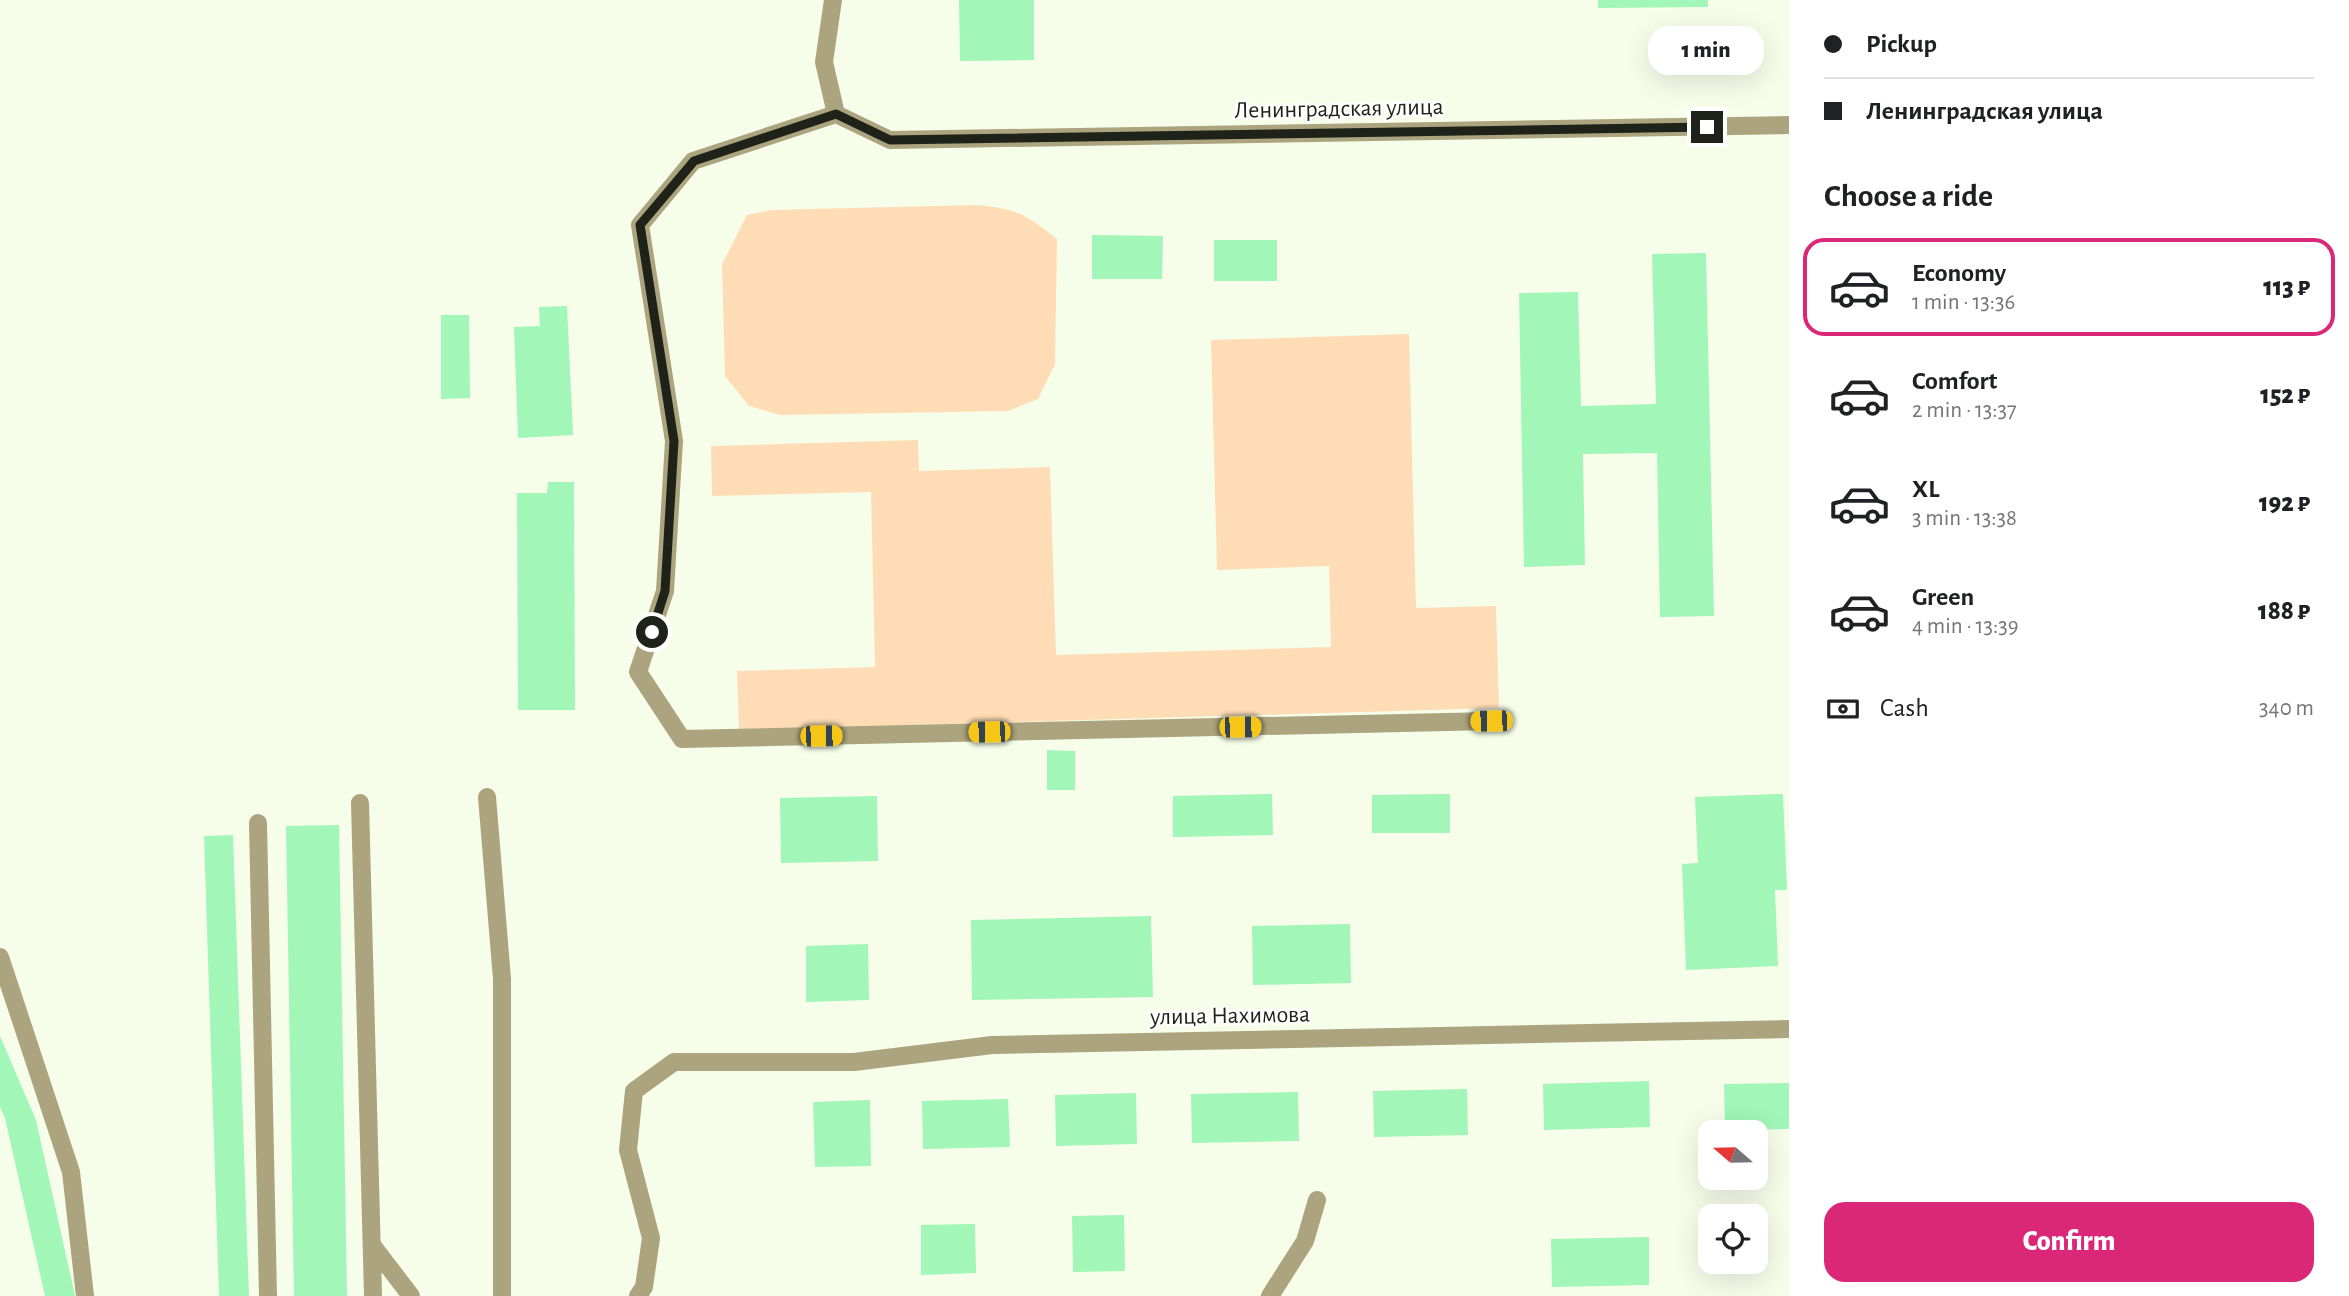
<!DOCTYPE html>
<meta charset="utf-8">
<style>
:root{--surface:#fff;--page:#f2f2f2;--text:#202124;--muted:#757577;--line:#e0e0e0;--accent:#db2777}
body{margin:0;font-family:"Alegreya Sans",sans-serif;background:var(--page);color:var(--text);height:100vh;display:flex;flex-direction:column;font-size:26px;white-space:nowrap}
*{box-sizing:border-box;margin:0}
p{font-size:23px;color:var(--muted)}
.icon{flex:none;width:38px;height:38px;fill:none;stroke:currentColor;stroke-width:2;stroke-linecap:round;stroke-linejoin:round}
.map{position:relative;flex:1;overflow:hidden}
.drawer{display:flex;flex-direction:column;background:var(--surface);width:560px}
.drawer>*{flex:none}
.guide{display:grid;align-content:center;height:154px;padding:0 35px;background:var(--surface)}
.needle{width:46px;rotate:290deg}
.controls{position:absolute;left:1698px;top:1120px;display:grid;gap:14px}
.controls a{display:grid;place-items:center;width:70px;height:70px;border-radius:14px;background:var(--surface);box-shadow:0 7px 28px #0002;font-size:35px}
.end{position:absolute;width:32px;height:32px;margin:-16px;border:9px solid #1e2219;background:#fff;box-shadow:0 0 0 4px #fff}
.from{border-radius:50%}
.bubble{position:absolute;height:49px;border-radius:21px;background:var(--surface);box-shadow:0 7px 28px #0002;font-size:23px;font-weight:800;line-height:49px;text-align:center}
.car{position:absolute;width:21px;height:42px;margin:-21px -10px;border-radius:9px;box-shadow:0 0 5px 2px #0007;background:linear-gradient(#f5c518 24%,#345 0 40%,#f5c518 0 76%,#345 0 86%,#f5c518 0)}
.guide b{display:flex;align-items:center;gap:24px;height:66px;font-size:26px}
.guide b+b{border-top:2px solid var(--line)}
.guide i{width:18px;height:18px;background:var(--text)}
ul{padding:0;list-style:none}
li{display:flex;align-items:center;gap:21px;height:98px;margin:0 14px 10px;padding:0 21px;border:4px solid transparent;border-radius:21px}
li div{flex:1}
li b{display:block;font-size:26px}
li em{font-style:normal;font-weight:800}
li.active{border-color:var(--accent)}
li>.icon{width:63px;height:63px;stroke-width:1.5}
h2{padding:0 35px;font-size:32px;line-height:84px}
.pay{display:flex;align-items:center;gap:18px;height:77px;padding:0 35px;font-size:26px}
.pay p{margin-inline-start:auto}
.primary-button{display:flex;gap:14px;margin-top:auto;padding:14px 35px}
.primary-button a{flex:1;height:80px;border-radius:21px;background:var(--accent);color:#fff;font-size:28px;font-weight:800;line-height:80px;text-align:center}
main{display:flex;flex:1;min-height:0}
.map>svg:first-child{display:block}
</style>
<main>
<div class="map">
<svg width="1789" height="1296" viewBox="0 0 1789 1296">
<rect width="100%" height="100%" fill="#f6feea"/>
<path fill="#feddb6" d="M975,205C1016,208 1025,214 1057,239L1055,364L1038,399L1008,411L780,415L749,406L725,376L722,264L747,215L771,210Z
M1409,334L1416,608L1496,606L1499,708L739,730L737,671L875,667L871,492L712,496L711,446L918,440L919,471L1050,467L1056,655L1331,647L1329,566L1217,570L1211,340Z"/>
<path fill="#a1f6b8" d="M959,0H1034V60L960,61Z
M1598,0H1708V7L1598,8Z
M1092,235L1163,236L1162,279H1092Z
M1214,240H1277V281H1214Z
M1706,253L1714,616L1660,617L1657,453L1583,454L1585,565L1524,567L1519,293L1578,292L1581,406L1656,404L1652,254Z
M567,306L573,435L518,438L514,327L540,326L539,307Z
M441,315H469L470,398L441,399Z
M548,482H574L575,710H518L517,493H547Z
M1047,750L1075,751V790H1047Z
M1272,794L1273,835L1173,837V796Z
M1450,794V833H1372V795Z
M1783,794L1787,890H1775L1778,966L1686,970L1682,864L1698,863L1695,797Z
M877,796L878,861L781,863L780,798Z
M339,825L347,1296H294L286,826Z
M233,835L249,1296H219L204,836Z
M1151,916L1153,997L972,1000L971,920Z
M1350,924L1351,983L1253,985L1252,926Z
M868,944L869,1000L806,1002V946Z
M0,1036L36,1120L75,1296H45L5,1118L0,1107Z
M1649,1081L1650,1127L1544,1130L1543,1084Z
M1789,1083V1129L1725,1130L1724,1084Z
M1467,1089L1468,1135L1374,1137L1373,1091Z
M1298,1092L1299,1141L1192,1143L1191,1094Z
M1136,1093L1137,1144L1056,1146L1055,1095Z
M1008,1099L1010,1147L923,1149L922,1101Z
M870,1100L871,1166L815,1167L813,1102Z
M1124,1215L1125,1271L1073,1272L1072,1216Z
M975,1224L976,1273L921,1275V1225Z
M1649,1237V1285L1552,1287L1551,1239Z"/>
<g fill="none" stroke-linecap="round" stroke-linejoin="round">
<path stroke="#aca47e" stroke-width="18" d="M833,0L824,62L836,114L890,140L1789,125
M836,114L693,161L640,225L674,441L665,591L638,672L682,739L1491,721
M487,797L502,979V1296
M360,803L373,1296
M258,823L268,1296
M0,957L71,1172L85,1296
M372,1245L411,1296
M638,1296L644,1287L651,1238L628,1150L634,1091L674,1062H854L992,1045L1789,1029
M1270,1296L1305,1241L1317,1200"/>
</g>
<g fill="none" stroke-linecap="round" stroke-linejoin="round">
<path stroke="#1e2219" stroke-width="9" d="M652,632L665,591L674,441L640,225L694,161L836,114L890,140L1707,127"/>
</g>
<g text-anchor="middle" stroke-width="5" stroke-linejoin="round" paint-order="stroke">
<g font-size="24" fill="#1e2219" stroke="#fff">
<text transform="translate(1339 108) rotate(-1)" y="8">Ленинградская улица</text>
<text transform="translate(1230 1015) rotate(-1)" y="8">улица Нахимова</text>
</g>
</g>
</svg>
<div class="controls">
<a><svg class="needle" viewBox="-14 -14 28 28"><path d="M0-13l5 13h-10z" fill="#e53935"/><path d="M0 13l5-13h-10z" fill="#757577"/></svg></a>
<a><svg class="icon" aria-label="locate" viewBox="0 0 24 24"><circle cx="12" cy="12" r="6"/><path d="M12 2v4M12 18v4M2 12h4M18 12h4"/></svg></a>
</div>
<i class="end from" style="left:652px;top:632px"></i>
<i class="end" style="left:1707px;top:127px"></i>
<div class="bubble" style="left:1648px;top:26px;width:116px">1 min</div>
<i class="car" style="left:1491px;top:721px;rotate:269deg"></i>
<i class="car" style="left:1240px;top:727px;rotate:89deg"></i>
<i class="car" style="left:989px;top:732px;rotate:269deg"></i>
<i class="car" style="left:821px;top:736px;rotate:89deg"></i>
</div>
<section class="drawer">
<div class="guide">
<b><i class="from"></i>Pickup</b>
<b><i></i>Ленинградская улица</b>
</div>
<h2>Choose a ride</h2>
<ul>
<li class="active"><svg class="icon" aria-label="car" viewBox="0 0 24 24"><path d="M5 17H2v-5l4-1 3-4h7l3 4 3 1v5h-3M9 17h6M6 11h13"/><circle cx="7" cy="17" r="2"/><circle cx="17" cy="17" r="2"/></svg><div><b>Economy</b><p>1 min · 13:36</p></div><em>113 ₽</em></li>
<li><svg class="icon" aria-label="car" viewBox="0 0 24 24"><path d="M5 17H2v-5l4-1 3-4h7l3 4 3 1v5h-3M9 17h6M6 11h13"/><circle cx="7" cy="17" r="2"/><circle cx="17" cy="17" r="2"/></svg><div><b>Comfort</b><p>2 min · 13:37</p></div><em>152 ₽</em></li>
<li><svg class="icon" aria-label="car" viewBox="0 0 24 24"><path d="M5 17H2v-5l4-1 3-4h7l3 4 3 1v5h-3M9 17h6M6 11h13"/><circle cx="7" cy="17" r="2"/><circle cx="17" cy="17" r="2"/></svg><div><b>XL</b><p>3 min · 13:38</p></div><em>192 ₽</em></li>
<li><svg class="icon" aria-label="car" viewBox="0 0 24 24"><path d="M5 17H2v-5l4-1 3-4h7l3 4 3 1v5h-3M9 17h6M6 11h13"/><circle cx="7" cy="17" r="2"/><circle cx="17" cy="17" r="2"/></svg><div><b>Green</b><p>4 min · 13:39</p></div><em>188 ₽</em></li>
</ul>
<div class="pay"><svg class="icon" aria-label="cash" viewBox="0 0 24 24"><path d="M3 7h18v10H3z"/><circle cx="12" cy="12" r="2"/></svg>Cash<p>340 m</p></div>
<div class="primary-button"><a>Confirm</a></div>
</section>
</main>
